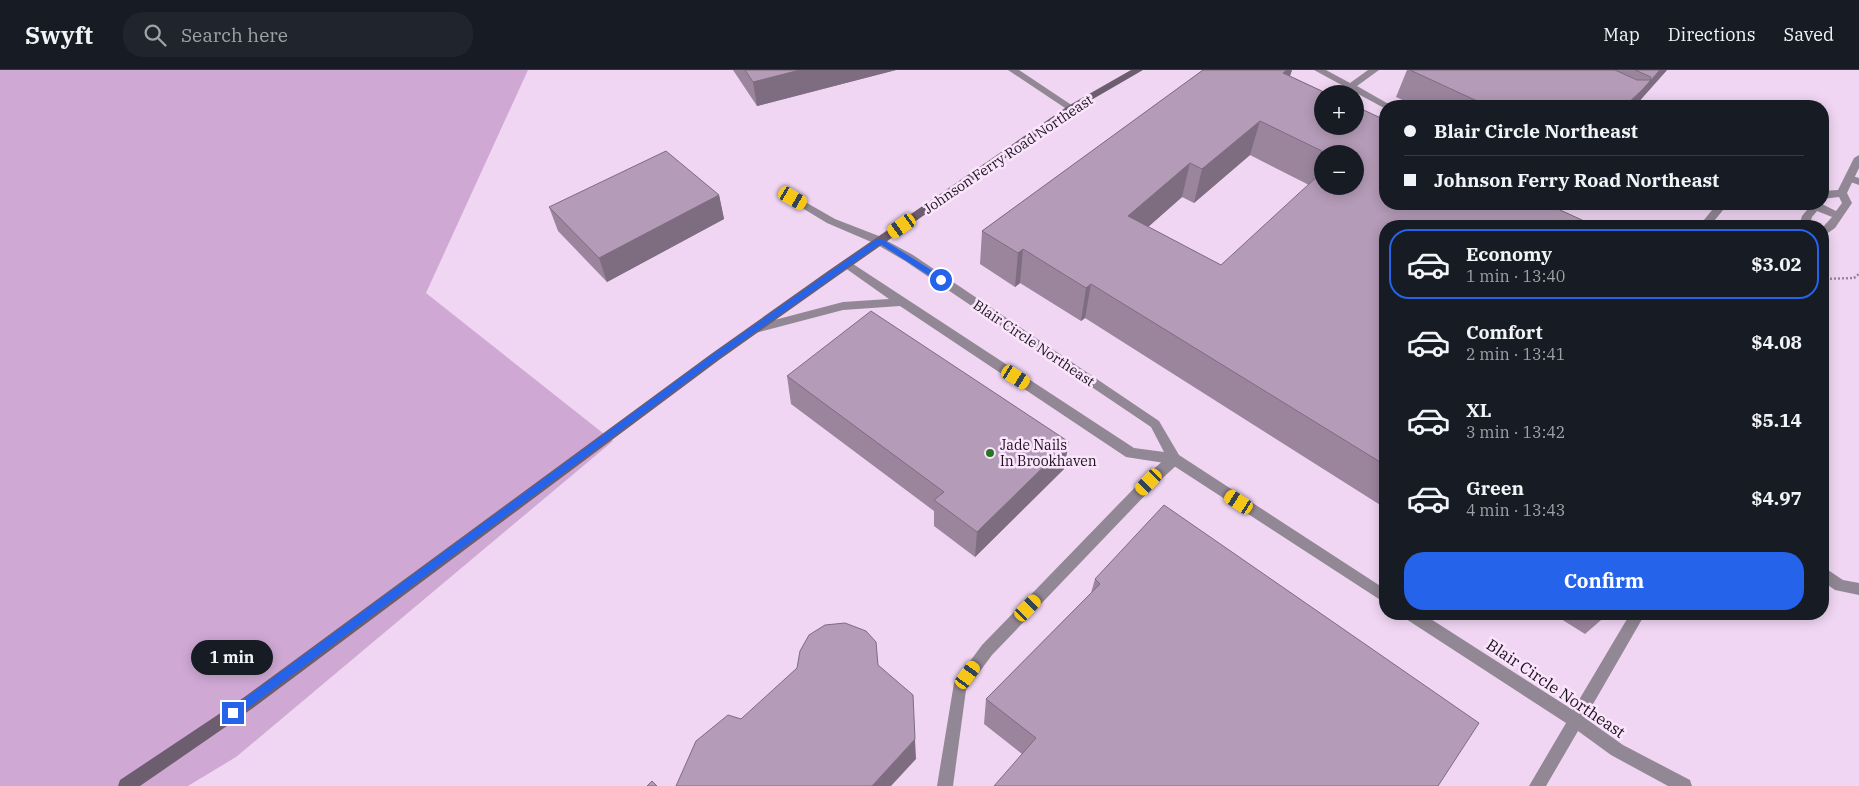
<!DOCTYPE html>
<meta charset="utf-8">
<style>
:root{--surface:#171b24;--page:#20242c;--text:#f1f3f6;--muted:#9ea1a6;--line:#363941;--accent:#2563eb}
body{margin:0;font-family:"IBM Plex Serif",serif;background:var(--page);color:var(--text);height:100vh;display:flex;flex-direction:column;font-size:19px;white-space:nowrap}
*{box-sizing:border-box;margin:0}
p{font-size:16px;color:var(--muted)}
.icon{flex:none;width:28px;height:28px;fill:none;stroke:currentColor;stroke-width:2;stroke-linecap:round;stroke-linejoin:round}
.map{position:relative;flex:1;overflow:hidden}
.side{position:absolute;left:1379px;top:150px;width:450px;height:400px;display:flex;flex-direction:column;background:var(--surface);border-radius:20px;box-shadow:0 2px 12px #0003}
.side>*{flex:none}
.guide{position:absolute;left:1379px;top:30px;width:450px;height:110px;border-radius:20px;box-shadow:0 2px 12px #0003;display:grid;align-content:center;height:110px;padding:0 25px;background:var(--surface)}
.fabs{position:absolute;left:1314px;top:15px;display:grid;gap:10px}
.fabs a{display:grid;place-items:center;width:50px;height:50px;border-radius:50%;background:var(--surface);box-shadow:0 2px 12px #0003;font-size:25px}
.end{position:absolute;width:22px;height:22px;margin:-11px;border:6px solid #2563eb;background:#fff;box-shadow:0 0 0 2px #fff}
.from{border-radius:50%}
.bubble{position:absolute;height:35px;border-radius:18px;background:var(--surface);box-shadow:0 2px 12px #0003;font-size:16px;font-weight:700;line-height:35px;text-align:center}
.car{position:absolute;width:15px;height:30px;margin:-15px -8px;border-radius:6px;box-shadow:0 0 4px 1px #0007;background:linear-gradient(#f5c518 24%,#345 0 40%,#f5c518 0 76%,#345 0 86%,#f5c518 0)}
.guide b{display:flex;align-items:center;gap:18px;height:48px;font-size:19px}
.guide b+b{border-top:1px solid var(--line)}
.guide i{width:12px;height:12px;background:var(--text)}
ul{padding:9px 0 0;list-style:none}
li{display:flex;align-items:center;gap:15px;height:70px;margin:0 10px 8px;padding:0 15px;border:2px solid transparent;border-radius:20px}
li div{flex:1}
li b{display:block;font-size:19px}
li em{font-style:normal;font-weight:700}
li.active{border-color:var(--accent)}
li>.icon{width:45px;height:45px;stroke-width:1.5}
.button{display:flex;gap:10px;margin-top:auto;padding:10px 25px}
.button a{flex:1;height:58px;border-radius:20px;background:var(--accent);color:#fff;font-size:20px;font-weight:700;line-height:58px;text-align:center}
header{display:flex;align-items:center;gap:30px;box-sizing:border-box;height:70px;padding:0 25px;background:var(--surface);border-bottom:1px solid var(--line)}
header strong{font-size:24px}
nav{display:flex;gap:28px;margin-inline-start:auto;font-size:18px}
.search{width:350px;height:45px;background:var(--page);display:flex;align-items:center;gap:12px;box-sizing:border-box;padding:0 18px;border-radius:20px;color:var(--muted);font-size:19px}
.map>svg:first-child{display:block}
</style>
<header>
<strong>Swyft</strong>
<div class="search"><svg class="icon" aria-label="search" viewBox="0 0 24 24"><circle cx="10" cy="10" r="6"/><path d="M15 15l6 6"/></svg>Search here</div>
<nav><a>Map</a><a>Directions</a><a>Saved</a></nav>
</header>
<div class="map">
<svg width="1859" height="716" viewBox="0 0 1859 716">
<rect width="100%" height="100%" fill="#f0d6f3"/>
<path fill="#cfa9d4" d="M0,0H528L426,223L613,371L236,687L188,716H0Z"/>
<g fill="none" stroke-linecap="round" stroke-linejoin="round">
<path stroke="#98859a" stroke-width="2.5" stroke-dasharray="2 2" stroke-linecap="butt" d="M1822,209L1854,208L1859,204"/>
<path fill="#928794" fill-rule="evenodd" d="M1008,0H1019L1076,38L1074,40H1068Z
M1314,0H1326L1350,13L1368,0H1379L1357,16L1392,36L1384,38Z
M1849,105L1859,108V115L1845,110V106Z
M793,125L835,149L884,168L885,171L884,174H876L827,153L789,130L788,128Z
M1717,134H1728L1710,156H1699Z
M1174,384L1179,385L1180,389L1179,393L1154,416L992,585L966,620L953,716H937L954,613L982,575L1144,408L1169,385Z"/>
<path fill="#928794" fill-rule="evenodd" d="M1859,85V98L1847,123L1852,133L1835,158L1822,167V158L1832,147L1817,141L1812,147L1809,156H1799L1802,146L1812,134H1822L1836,141L1842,133L1839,127L1822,129V121L1838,120L1854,88Z
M880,167L913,185L1159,351L1179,385L1385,519V533L1171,394L1126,387L900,236L843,240L755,263L751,262L749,259L751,256L843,232L889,229L841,195L846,191L850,192L1134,378L1164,382L1151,357L905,191L876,174L875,171L876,168Z
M1822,496L1843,510L1859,513V525L1835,520L1822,511Z
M1404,544H1423L1573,640L1630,544H1645L1585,648L1623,675L1690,710L1692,716H1668L1611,685L1578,661L1546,716H1529L1566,653L1406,549Z"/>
<path fill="#6d5e6f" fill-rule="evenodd" d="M1131,0H1143L1074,40L836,207L719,290L253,638L140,716H118L120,710L243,628L711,284L828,201L1068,36Z"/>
</g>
<path fill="#9b859d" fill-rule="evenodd" d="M733,0H896L757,36Z
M1203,0H1292L1290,6L1329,24H1322V56H1355V36L1385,50V134H1547L1595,156H1385V438L1085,248L1081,251L1020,213L1015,217L980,194L982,161ZM1322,84H1355V116H1322ZM1250,85L1309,115L1221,195L1148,157L1182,127L1194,133Z
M1407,0H1667L1635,36H1415L1396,27Z
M719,125L724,149L607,212L558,161L549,137Z
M787,306L1064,399L975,487L934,456V441L791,334Z
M1095,509L1479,653L1022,684L984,654L986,629L1091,523Z
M1553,544H1608L1585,564Z"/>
<path fill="#7e6c80" d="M800,0H896L757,36L753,12Z
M1287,0H1292L1282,29L1283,3Z
M1660,0H1667L1635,36H1625Z
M1260,51L1250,85L1194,133L1202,99Z
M1190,93L1182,127L1122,180L1128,146Z
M719,125L724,149L607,212L599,188Z
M1023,179L1020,213L1015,217L1018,183Z
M1091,214L1085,248L1081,251L1086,218Z
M1069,372L1064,399L975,487L977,462Z
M915,669L916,689L891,716H872Z"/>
<path fill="#b49bb7" stroke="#7e6c80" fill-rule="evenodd" d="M745,0H800L753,12Z
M1203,0H1287L1283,3L1328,24H1322V56H1355V36L1385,50V134H1547L1595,156H1385V395L1091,214L1086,218L1023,179L1018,183L982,161ZM1260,51L1328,84H1355V116H1322V102L1221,195L1128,146L1190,93L1202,99Z
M1410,0H1615L1637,10H1650L1651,7L1635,0H1660L1642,20L1625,36H1488Z
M666,81L719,125L599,188L549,137Z
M871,241L1069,372L977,462L934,430L944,422L787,306Z
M1164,435L1479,653L1438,716H994L1036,668L986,629L1100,514L1095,509Z
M845,553L866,561L876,572L878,595L913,625L915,669L872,716H676L696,671L728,645L741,649L797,598L800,581L809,565L825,555Z
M652,711L657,716H647Z"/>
<path fill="#2563eb" d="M877,169H882L944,208V212H939L880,174L717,289L236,647H229V640L712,285Z"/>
<circle fill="#257721" stroke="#fae5fd" stroke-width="2" cx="990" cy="383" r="5"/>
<g text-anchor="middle" stroke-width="5" stroke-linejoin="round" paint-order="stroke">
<g font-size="14" fill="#1b121c" stroke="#fae5fd">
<text transform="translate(1008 84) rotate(-34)" y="5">Johnson Ferry Road Northeast</text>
<text transform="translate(1034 273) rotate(34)" y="5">Blair Circle Northeast</text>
</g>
<g font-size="14" fill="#1b121c" stroke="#fae5fd" text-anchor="start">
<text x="1000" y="380">Jade Nails<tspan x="1000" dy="16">In Brookhaven</tspan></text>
</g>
<g font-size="16" fill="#1b121c" stroke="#fae5fd">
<text transform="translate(1556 618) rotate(34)" y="6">Blair Circle Northeast</text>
</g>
</g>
</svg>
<div class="fabs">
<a>+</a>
<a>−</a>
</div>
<i class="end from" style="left:941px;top:210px"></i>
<i class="end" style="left:233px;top:643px"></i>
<div class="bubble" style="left:191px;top:570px;width:82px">1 min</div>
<i class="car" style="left:793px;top:128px;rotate:120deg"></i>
<i class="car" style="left:902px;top:156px;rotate:235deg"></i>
<i class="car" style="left:1016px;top:307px;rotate:123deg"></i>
<i class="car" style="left:1149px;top:412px;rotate:224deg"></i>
<i class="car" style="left:1239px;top:432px;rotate:303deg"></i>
<i class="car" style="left:1028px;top:538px;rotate:44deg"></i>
<i class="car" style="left:968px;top:605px;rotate:36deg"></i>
<div class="guide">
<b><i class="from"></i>Blair Circle Northeast</b>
<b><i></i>Johnson Ferry Road Northeast</b>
</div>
<section class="side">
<ul>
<li class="active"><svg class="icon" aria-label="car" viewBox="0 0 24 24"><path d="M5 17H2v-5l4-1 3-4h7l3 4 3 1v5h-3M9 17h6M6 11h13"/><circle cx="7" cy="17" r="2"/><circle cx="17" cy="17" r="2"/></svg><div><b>Economy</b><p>1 min · 13:40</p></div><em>$3.02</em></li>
<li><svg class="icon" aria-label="car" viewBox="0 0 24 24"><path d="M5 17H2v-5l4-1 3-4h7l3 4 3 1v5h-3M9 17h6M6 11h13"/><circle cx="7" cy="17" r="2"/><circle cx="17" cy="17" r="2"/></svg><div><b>Comfort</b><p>2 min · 13:41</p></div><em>$4.08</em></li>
<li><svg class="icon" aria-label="car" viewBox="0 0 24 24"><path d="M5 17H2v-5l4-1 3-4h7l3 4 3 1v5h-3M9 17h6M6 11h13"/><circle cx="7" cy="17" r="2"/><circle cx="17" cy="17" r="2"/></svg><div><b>XL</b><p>3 min · 13:42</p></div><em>$5.14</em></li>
<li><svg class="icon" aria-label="car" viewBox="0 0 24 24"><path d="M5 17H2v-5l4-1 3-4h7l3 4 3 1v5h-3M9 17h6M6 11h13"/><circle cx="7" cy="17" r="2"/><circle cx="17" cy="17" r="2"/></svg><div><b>Green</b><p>4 min · 13:43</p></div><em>$4.97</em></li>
</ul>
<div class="button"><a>Confirm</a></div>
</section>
</div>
